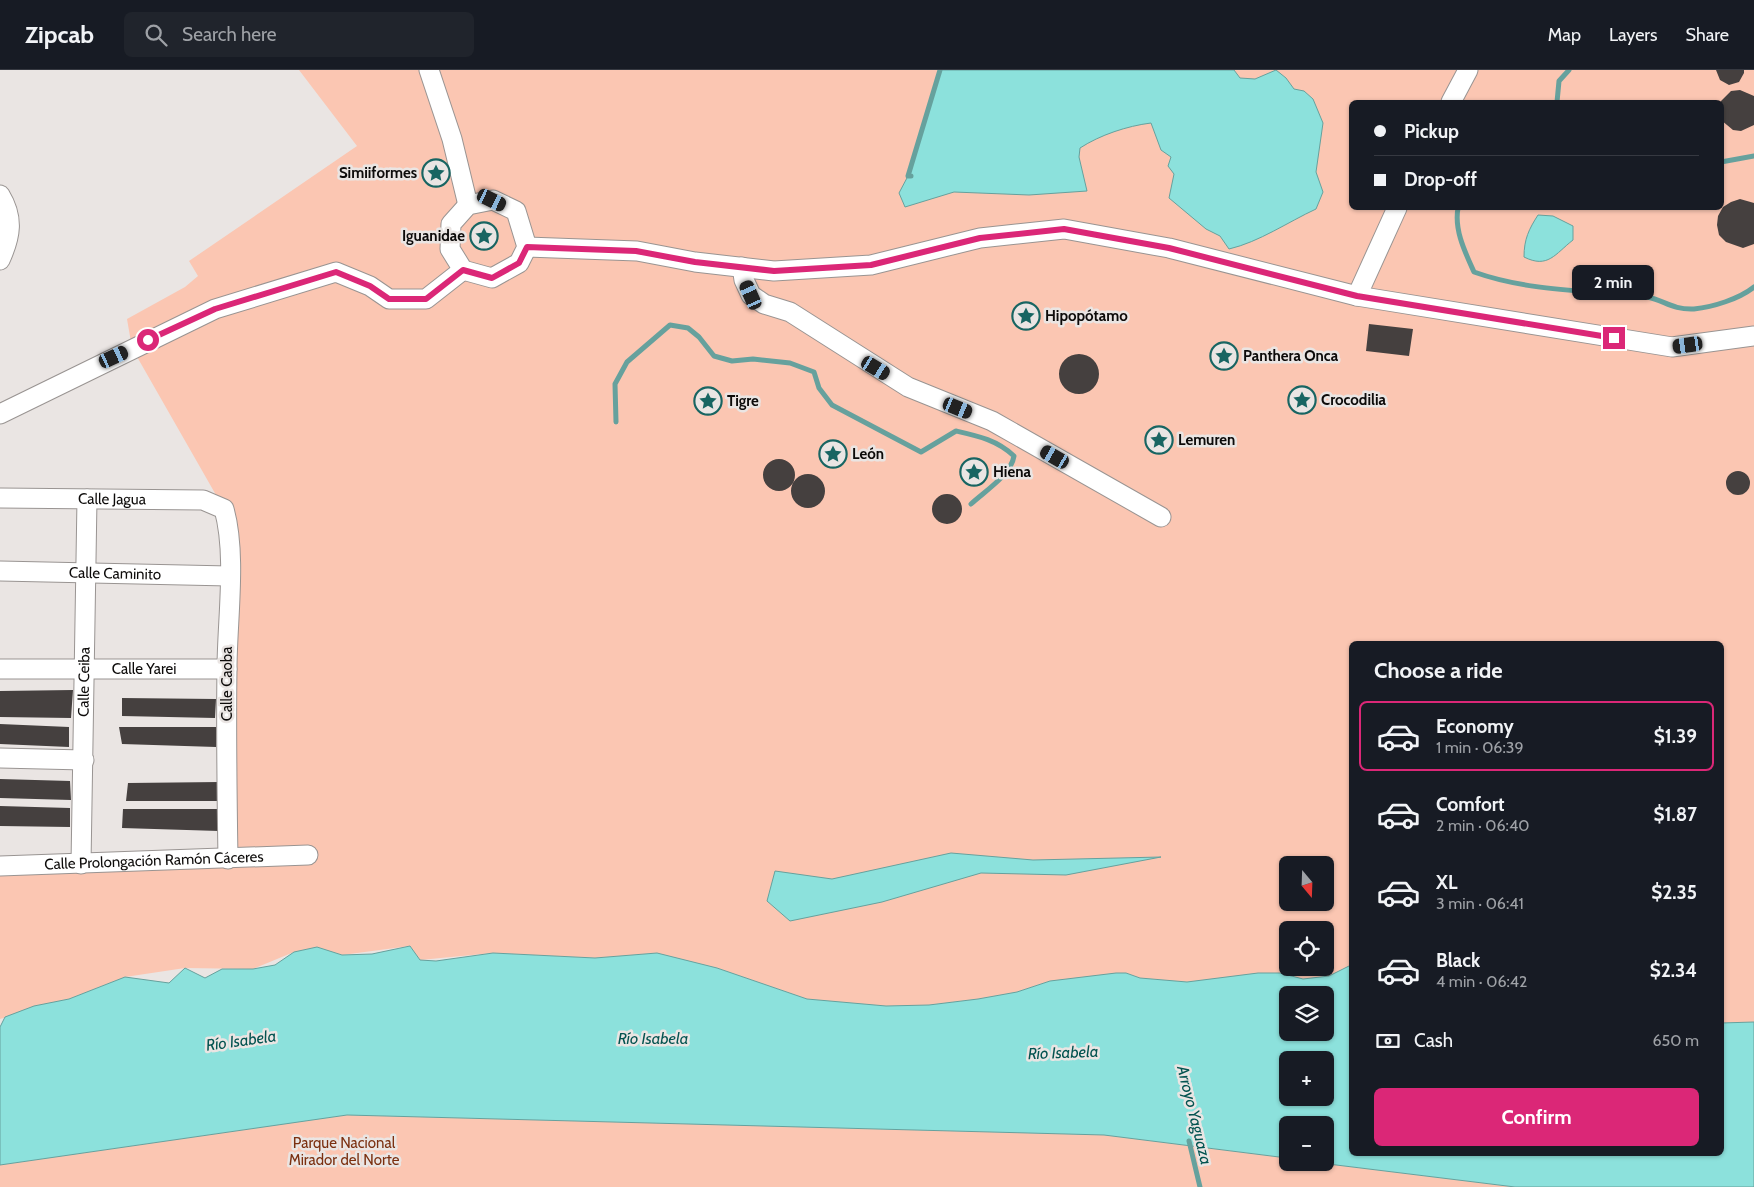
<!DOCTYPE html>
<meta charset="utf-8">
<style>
:root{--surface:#171b24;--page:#20242c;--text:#f1f3f6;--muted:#9ea1a6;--line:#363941;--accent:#db2777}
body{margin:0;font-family:Cabin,sans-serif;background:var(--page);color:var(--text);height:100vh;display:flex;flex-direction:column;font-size:19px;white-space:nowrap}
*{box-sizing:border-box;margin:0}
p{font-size:16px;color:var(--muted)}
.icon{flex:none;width:28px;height:28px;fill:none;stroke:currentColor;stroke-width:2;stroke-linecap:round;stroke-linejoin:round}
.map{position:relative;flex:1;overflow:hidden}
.details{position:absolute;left:1349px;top:571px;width:375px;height:515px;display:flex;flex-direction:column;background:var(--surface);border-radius:8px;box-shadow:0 1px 4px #0004}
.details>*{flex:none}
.hud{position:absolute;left:1349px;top:30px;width:375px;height:110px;border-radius:8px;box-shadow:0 1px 4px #0004;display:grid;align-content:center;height:110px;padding:0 25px;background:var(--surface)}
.needle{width:32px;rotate:161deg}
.tools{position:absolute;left:1279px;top:786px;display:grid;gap:10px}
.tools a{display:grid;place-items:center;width:55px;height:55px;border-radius:8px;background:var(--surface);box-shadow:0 1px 4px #0004;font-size:25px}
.end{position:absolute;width:22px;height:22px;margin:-11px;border:6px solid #db2777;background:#fff;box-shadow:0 0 0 2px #fff}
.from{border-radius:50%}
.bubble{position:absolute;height:35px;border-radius:8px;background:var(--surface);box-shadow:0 1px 4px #0004;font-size:16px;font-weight:700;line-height:35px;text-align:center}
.car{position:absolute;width:15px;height:30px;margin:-15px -8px;border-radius:6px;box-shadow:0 0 4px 1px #0007;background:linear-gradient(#222 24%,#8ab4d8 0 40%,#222 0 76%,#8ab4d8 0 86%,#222 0)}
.hud b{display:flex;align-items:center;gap:18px;height:48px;font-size:19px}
.hud b+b{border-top:1px solid var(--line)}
.hud i{width:12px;height:12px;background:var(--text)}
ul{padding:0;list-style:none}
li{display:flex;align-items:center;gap:15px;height:70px;margin:0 10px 8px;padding:0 15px;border:2px solid transparent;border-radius:8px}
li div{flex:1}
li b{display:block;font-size:19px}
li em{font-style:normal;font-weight:700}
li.current{border-color:var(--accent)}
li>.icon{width:45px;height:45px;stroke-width:1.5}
h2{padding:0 25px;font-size:22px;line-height:60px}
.pay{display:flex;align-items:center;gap:12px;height:55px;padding:0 25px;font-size:19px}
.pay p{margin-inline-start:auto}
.action{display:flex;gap:10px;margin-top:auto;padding:10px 25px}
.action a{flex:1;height:58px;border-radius:8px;background:var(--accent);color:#fff;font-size:20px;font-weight:700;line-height:58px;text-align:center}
header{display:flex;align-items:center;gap:30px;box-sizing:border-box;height:70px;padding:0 25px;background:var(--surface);border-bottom:1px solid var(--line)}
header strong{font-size:24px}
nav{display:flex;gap:28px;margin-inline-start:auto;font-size:18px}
.search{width:350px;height:45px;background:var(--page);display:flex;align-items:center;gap:12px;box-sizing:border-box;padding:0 18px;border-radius:8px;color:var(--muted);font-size:19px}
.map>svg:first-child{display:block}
</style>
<header>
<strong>Zipcab</strong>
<div class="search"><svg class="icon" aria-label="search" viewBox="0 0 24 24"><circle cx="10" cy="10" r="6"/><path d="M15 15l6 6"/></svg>Search here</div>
<nav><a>Map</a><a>Layers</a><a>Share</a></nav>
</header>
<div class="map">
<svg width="1754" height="1117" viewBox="0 0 1754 1117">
<rect width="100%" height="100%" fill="#eae5e3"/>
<path fill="#fbc6b2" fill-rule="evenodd" d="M299,0H1754V952L1721,953V574H1351V897L1329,906L1303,909L1280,903L1187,912L1140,908L1126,903L1050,911L1017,922L978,929L929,935L885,936L807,929L717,898L657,883L595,888L493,883L420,890L410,876L342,885L317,877L294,882L253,899L185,898L125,907L69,929L0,949V796L228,789L224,439L132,278L127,249L185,217L198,206L189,191L357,76ZM1351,32H1721V138H1351ZM1288,795H1325V832H1288ZM1288,860H1325V898H1288Z
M347,1045L1104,1065L1287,1088L1288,1092L1320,1093L1515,1117H0V1095Z"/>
<path fill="#8ce1dc" stroke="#66a19d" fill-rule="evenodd" d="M940,0H1234L1240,8L1255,9L1276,0L1286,8L1294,19L1304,21L1313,29L1323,53L1316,102L1323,122L1316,139C1288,152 1259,172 1229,179L1220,166L1206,159L1169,128L1174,104L1168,96L1171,87L1161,80L1151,53C1127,56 1100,65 1080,78L1079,87L1087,121L1029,125L954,122L905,137L899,123L908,106Z
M1538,145L1553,146L1573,156V170C1555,184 1548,199 1524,187C1524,169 1529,159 1538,145Z
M951,783L1033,790L1161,787L1066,805L981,803L882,832L790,851L767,831L775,801L832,809Z
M410,876L420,890L436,891L493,883L595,888L657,883L717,898L807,929L886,936L929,935L978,929L1017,922L1050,911L1116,903H1126L1140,908L1187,912L1258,903H1280L1303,909L1329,906L1351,895V1084H1721V953L1754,952V1117H1515L1320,1093L1325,1092V1055H1288L1287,1088L1104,1065L347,1045L0,1095V957L5,947L34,936L69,929L125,907L169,913L185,898L205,908L222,899H253L275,895L294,882L317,877L342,885L372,884ZM1288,925H1325V962H1288ZM1288,990H1325V1028H1288Z"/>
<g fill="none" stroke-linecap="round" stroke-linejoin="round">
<path stroke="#66a19d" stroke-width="5" d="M1557,32L1559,11L1569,0
M1721,92L1754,86
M911,106H908L940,0
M1458,138C1454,160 1465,182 1474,202C1530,222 1589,220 1647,227C1664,230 1672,240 1694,239C1713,237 1739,229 1754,217
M616,352L615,314L627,292L670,255L688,258L699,267L714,286L732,291L753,289L790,293L814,302L819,318L832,335L921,382L956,361C978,366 997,370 1014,386C1011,405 985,421 971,434
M1189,1071L1200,1117"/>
</g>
<path fill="#45403f" d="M1716,0H1744V3L1739,12L1729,15L1720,10Z
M1740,20L1754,26V55L1741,61L1733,60L1721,50L1720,32L1731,21Z
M1740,129L1754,133V174L1743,178L1726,172L1719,165L1717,155L1718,146L1723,137L1731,132Z
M1369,254L1413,259L1409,286L1366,281Z
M1059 304a20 20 0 1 1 40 0a20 20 0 1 1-40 0Z
M763 405a16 16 0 1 1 32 0a16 16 0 1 1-32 0Z
M1726 413a12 12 0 1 1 24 0a12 12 0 1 1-24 0Z
M791 421a17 17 0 1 1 34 0a17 17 0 1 1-34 0Z
M932 439a15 15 0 1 1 30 0a15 15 0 1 1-30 0Z
M73,620L71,648L0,647V621Z
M122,628L216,629L215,648L122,646Z
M0,654L69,657V677L0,674Z
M119,657H216V677L122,674Z
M0,709L70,711L71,730L0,728Z
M220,712L221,731H126L128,713Z
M0,736L70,738V757L0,756Z
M123,739H221L219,761L122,758Z"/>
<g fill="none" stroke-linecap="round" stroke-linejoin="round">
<g stroke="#999492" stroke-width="21">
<g id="minor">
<path d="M429,0L452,69L468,135"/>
<path d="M1451,32L1468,0"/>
<path d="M0,125C14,148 11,166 0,190"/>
<path d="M493,130L516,141L527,177L519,193L492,208L463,200L450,179L451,154L468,135Z"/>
<path d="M527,177L637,181L695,192L774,201L871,195L980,168L1064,159L1169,178L1357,226L1672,277L1754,266"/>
<path d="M742,197L744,210L751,225L764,234L790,242L908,317L992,351L1161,447"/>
<path d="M1357,226L1397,138"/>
<path d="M0,344L215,239L336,202L370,216L389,229H426L463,200"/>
<path id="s1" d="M0,428L203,430L224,439C237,485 227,551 227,599C226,662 227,726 228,789"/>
<path id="s2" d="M0,501L229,506"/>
<path id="s3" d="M0,599H227"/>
<path d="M0,688L84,690"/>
<path id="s4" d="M81,794L87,429"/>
<path id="s5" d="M0,796L308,785"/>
</g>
</g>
<use href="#minor" stroke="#fff" stroke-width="19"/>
</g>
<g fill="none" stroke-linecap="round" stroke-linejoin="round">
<path stroke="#db2777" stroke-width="6" d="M148,270L215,239L336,202L370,216L389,229H426L463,200L492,208L519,193L527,177L636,181L695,192L774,201L871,195L980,168L1064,159L1169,178L1357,226L1614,268"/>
</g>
<defs>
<g id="sight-ring" transform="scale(1.4375)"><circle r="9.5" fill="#eae5e3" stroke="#186562" stroke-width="1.5"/><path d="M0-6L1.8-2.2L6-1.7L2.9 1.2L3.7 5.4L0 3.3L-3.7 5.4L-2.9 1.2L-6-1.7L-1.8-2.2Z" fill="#186562"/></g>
</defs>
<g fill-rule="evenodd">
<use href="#sight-ring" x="436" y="103"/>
<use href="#sight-ring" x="484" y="166"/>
<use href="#sight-ring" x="1026" y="246"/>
<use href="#sight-ring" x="1224" y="286"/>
<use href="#sight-ring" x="1302" y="330"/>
<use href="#sight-ring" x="708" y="331"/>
<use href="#sight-ring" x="1159" y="370"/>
<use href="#sight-ring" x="833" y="384"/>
<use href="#sight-ring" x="974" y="402"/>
</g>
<g text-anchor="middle" stroke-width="5" stroke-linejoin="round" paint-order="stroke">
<g font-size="15" font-weight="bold" fill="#0d0b0a" stroke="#eae5e3" text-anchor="start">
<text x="417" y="108" text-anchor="end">Simiiformes</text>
<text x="465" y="171" text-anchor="end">Iguanidae</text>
<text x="1045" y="251">Hipopótamo</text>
<text x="1243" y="291">Panthera Onca</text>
<text x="1321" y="335">Crocodilia</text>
<text x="727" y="336">Tigre</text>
<text x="1178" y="375">Lemuren</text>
<text x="852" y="389">León</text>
<text x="993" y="407">Hiena</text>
</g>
<g font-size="15" fill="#0d0b0a" stroke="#eae5e3">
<text dy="5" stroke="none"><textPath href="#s1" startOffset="112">Calle Jagua</textPath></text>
<text dy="5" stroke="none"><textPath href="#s2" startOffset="115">Calle Caminito</textPath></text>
<text dy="5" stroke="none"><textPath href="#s3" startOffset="144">Calle Yarei</textPath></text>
<text dy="5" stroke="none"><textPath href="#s4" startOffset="182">Calle Ceiba</textPath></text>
<text transform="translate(227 614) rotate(-90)" y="5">Calle Caoba</text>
<text dy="5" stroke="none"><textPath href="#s5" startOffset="154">Calle Prolongación Ramón Cáceres</textPath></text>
</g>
<g font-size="15" fill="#7b3010" stroke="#eae5e3">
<text x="344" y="1078">Parque Nacional<tspan x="344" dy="17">Mirador del Norte</tspan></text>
</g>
<g font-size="16" font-style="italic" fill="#035350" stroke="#eae5e3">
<text x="653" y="974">Río Isabela</text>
<text transform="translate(241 970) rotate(-8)" y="6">Río Isabela</text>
<text transform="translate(1063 982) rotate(-2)" y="6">Río Isabela</text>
<text transform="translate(1195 1045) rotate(76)" y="6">Arroyo Yaguaza</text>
</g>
</g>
</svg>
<div class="tools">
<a><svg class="needle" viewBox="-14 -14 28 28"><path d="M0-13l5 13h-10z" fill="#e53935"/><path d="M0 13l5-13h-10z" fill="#9ea1a6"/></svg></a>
<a><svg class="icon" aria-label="locate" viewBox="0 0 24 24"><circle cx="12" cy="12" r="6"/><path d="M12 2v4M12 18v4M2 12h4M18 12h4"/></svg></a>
<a><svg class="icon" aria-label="layers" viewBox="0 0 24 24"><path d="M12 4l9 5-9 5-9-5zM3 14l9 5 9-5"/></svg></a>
<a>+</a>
<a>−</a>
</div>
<i class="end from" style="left:148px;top:270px"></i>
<i class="end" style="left:1614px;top:268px"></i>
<div class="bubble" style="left:1572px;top:195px;width:82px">2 min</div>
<i class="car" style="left:492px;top:130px;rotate:116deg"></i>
<i class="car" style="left:751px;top:225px;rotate:336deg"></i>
<i class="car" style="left:1688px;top:275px;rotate:262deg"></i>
<i class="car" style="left:114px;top:287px;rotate:65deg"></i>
<i class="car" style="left:876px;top:298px;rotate:121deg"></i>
<i class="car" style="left:958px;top:338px;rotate:112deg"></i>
<i class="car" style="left:1055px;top:387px;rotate:300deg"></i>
<div class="hud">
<b><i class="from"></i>Pickup</b>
<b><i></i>Drop-off</b>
</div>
<section class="details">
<h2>Choose a ride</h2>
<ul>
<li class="current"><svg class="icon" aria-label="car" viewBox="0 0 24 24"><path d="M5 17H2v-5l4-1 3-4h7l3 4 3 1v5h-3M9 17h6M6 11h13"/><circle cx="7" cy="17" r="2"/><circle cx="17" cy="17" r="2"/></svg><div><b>Economy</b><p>1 min · 06:39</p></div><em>$1.39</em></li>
<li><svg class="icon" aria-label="car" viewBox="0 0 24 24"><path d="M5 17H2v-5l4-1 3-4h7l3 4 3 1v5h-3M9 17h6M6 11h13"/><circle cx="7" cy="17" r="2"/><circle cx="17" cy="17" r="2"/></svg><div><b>Comfort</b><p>2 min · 06:40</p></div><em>$1.87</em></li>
<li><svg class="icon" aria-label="car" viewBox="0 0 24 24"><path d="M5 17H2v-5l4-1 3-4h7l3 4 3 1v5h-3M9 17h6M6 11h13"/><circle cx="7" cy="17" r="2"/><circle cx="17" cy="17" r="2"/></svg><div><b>XL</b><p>3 min · 06:41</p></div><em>$2.35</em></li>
<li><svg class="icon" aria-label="car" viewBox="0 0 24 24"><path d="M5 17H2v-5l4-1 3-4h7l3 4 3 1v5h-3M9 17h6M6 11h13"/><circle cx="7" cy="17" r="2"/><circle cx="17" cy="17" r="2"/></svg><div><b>Black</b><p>4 min · 06:42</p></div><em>$2.34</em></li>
</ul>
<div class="pay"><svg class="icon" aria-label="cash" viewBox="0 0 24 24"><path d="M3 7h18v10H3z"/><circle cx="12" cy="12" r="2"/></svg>Cash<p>650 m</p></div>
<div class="action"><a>Confirm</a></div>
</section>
</div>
